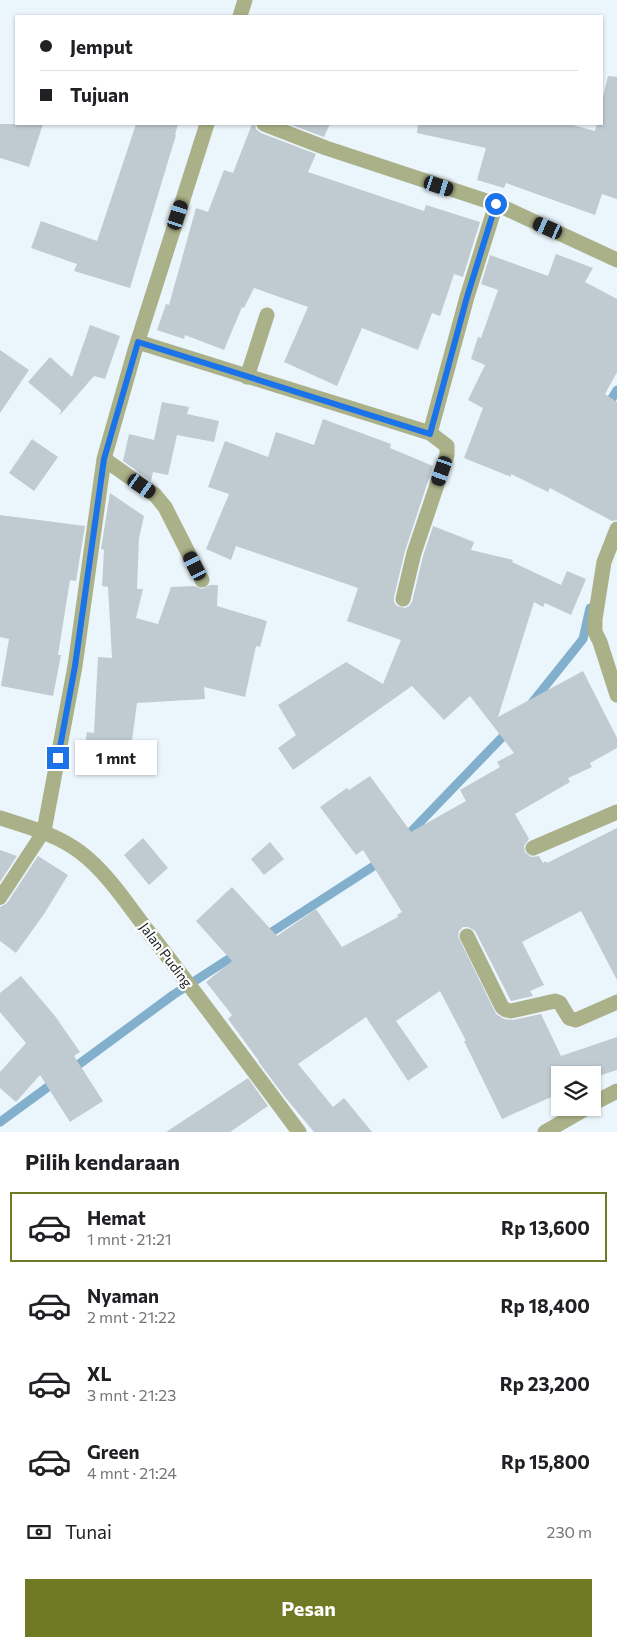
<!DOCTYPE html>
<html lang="id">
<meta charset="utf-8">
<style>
:root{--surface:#fff;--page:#f2f2f2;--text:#202124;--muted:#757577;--line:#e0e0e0;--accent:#707a25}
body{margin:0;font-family:Commissioner,sans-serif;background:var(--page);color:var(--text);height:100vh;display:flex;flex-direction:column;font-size:19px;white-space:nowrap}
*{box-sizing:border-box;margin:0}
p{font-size:16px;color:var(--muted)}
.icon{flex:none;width:28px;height:28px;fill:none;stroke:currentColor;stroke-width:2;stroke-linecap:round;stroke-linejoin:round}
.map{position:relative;height:1132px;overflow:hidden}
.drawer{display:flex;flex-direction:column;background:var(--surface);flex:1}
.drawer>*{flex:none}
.top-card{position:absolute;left:15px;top:15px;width:588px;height:110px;border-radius:0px;box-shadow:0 1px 4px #0004;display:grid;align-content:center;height:110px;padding:0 25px;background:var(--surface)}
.buttons{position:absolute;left:551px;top:1066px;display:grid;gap:10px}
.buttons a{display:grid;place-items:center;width:50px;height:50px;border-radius:0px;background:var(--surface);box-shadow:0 1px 4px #0004;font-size:25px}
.end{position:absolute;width:22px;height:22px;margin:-11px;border:6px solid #1a73e8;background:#fff;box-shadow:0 0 0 2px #fff}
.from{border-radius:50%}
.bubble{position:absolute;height:35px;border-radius:0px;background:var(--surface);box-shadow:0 1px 4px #0004;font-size:16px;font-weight:700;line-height:35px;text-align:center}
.car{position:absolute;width:15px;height:30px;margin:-15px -8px;border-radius:6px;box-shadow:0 0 4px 1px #0007;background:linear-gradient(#222 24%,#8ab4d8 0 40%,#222 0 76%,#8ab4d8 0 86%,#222 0)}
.top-card b{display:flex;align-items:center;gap:18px;height:48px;font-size:19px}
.top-card b+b{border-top:1px solid var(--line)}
.top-card i{width:12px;height:12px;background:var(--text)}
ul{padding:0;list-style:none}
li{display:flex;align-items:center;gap:15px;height:70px;margin:0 10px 8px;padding:0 15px;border:2px solid transparent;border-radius:0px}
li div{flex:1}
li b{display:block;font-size:19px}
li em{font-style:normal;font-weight:700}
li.on{border-color:var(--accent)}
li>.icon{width:45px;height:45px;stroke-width:1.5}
h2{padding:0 25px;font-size:22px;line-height:60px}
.pay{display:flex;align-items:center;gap:12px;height:55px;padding:0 25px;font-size:19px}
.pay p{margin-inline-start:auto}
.cta{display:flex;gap:10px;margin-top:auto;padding:10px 25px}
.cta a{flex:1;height:58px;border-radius:0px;background:var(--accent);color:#fff;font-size:20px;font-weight:700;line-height:58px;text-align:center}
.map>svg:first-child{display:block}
</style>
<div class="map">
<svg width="617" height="1132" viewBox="0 0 617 1132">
<rect width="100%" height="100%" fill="#ebf5fc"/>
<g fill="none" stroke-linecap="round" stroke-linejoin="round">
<path stroke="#82afcb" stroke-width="9" d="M606,408L617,390
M531,704L583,639L590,608
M403,840L510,729
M264,937L383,860
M71,1070L173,995L238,953
M0,1122L56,1081"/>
</g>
<path fill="#c0cad1" d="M608,76L617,77V199L602,194L595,215L506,183L504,188L477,180L486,148L417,133L418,124H569L595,131L597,124H601V105Z
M0,124H43L29,167L0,158Z
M136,124H178L175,135H176L130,288L74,271L77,264L31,248L41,221L97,241Z
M252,124H255L256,129L261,133L316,154L308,172L424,211L426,205L480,222L463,277L454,274L440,316L432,313L418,350L362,328L337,386L284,362L308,307L254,288L244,308L242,307L224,350L185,335L184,339L157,330L166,304L169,305L196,208L208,212L224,170L233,173Z
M289,124H330L324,137Z
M556,254L593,268L585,282L617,299V372L605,394L617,402V520L612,521L550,488L548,492L511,474V477L464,458L483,408L468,400L485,365L471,359L478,337L481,338L498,290L481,284L490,255L548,276Z
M90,325L120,336L105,379L94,376L60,415L61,410L28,382L50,357L72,377Z
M0,350L29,370L0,413Z
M162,402L189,407L187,414L219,421L214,442L177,435L168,475L153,472L151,481L123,461L129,434L154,440Z
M323,419L391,444L390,448L433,466L405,551L394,597V602L397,606L405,608L409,606L412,602L423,556L433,526L474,542L471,550L513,560L512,562L561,585L567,571L586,579L571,615L545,603L543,607L534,602L498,717L583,671L617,738V748L590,763L592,767L568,778L570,782L515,814L529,839L524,846L525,852L531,857L539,856L543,863L546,861L547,863L617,828V980L581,911L522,942L544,985L530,991L533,996L511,1001L475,931L468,927H463L459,931L458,936L496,1014L504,1019L513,1020L541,1014L561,1056L617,1037V1070L592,1078V1075H560V1089L556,1090L558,1094L502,1119L464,1041H466L440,991L396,1021L428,1067L408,1081L366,1017L298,1064L333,1107L344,1098L372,1132H314L284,1096L258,1061H259L228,1019L232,1015L206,982L232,961L196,921L232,887L277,936L316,909L342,947L398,917L397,915L402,912L363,850L356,855L320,807L347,788L349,790L370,776L411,832L466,801L460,790L500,767L497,762L514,753L470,696L444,720L412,686L293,770L278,748L296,735L278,705L346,662L383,684L401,640L347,621L358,588L236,546L231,560L206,549L229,494L208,487L225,441L268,457L276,432L314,445Z
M32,439L58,457L34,491L9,473Z
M110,493L144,516L139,538L137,589H143L136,618L158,624L171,587L195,586L202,589L210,585H218L217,606L267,621L260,647L256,646L245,697L204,687L205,699L137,703L129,763L83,756L87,732L94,733L98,657L112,658L108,587L102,586L104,550L101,549Z
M0,515L85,526L76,581L70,580L58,655H61L53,696L1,686L9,639L0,637Z
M143,838L168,868L149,885L124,855Z
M270,842L284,859L264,875L251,859Z
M0,850L17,856L0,882Z
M38,856L68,875L44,914L16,953L0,941V907L7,903Z
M21,976L55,1016L80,1052L74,1056L103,1101L70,1122L40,1075L16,1102L0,1088V1072L26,1043L0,1012V993Z
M248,1078L268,1106L230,1132H166Z"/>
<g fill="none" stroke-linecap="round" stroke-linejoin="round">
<path stroke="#aab088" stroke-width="14" d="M0,898L44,831"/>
<path stroke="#aab088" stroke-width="15" d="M240,16L245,0
M264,124L326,148L496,204L617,260
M138,342L430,433L467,297L496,204
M247,377L267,315
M104,459L155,495L165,507L202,580
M617,529L604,562L595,619V632L600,642L617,695
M403,599L414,553L447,455V446L430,433
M0,818C28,827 56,834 80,852C109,874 129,907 151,935C201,1000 250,1066 299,1132
M44,831L75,666L104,459L135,350L207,124
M533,848L617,812
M467,936L502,1007L506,1010L511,1011L555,1001L560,1003L569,1018L576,1020L617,1002
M592,1104L617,1091
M545,1132L587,1108"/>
</g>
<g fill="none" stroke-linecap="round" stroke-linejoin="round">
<path stroke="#1a73e8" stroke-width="6" d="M58,758L75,666L104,459L138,342L430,434L467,297L496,204"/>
</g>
<g text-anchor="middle" stroke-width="4.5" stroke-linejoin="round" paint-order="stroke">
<g font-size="14" fill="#1d2124" stroke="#fff">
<text transform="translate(166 955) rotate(53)" y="5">Jalan Puding</text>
</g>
</g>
</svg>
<div class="buttons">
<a><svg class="icon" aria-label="layers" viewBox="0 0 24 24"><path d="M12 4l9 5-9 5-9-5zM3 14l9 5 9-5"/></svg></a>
</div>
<i class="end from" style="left:496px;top:204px"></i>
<i class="end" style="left:58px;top:758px"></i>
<div class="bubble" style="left:75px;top:740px;width:82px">1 mnt</div>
<i class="car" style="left:439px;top:186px;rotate:108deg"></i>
<i class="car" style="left:178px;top:215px;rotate:18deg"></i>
<i class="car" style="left:548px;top:228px;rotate:294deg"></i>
<i class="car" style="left:442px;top:471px;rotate:199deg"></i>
<i class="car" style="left:142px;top:486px;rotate:125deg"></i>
<i class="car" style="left:195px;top:566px;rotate:333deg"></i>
<div class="top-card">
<b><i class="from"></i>Jemput</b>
<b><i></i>Tujuan</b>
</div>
</div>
<section class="drawer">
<h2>Pilih kendaraan</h2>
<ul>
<li class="on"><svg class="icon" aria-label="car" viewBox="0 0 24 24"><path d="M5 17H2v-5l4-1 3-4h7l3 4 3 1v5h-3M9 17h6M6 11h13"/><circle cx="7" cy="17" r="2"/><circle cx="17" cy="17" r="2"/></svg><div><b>Hemat</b><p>1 mnt · 21:21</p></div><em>Rp 13,600</em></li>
<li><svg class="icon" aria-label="car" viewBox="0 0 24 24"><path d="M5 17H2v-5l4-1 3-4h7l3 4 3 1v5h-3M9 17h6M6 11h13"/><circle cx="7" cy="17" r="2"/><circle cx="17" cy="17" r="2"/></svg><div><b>Nyaman</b><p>2 mnt · 21:22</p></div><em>Rp 18,400</em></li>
<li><svg class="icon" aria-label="car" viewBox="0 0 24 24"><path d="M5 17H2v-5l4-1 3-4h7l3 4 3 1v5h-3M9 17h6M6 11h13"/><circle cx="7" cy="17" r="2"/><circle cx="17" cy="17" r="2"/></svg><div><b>XL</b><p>3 mnt · 21:23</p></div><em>Rp 23,200</em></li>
<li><svg class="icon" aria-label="car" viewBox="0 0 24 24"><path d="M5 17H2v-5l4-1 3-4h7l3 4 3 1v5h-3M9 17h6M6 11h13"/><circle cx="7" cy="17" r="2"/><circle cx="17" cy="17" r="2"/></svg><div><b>Green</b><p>4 mnt · 21:24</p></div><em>Rp 15,800</em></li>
</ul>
<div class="pay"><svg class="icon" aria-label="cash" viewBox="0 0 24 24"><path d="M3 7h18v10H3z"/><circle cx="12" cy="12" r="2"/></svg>Tunai<p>230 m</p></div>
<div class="cta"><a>Pesan</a></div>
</section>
